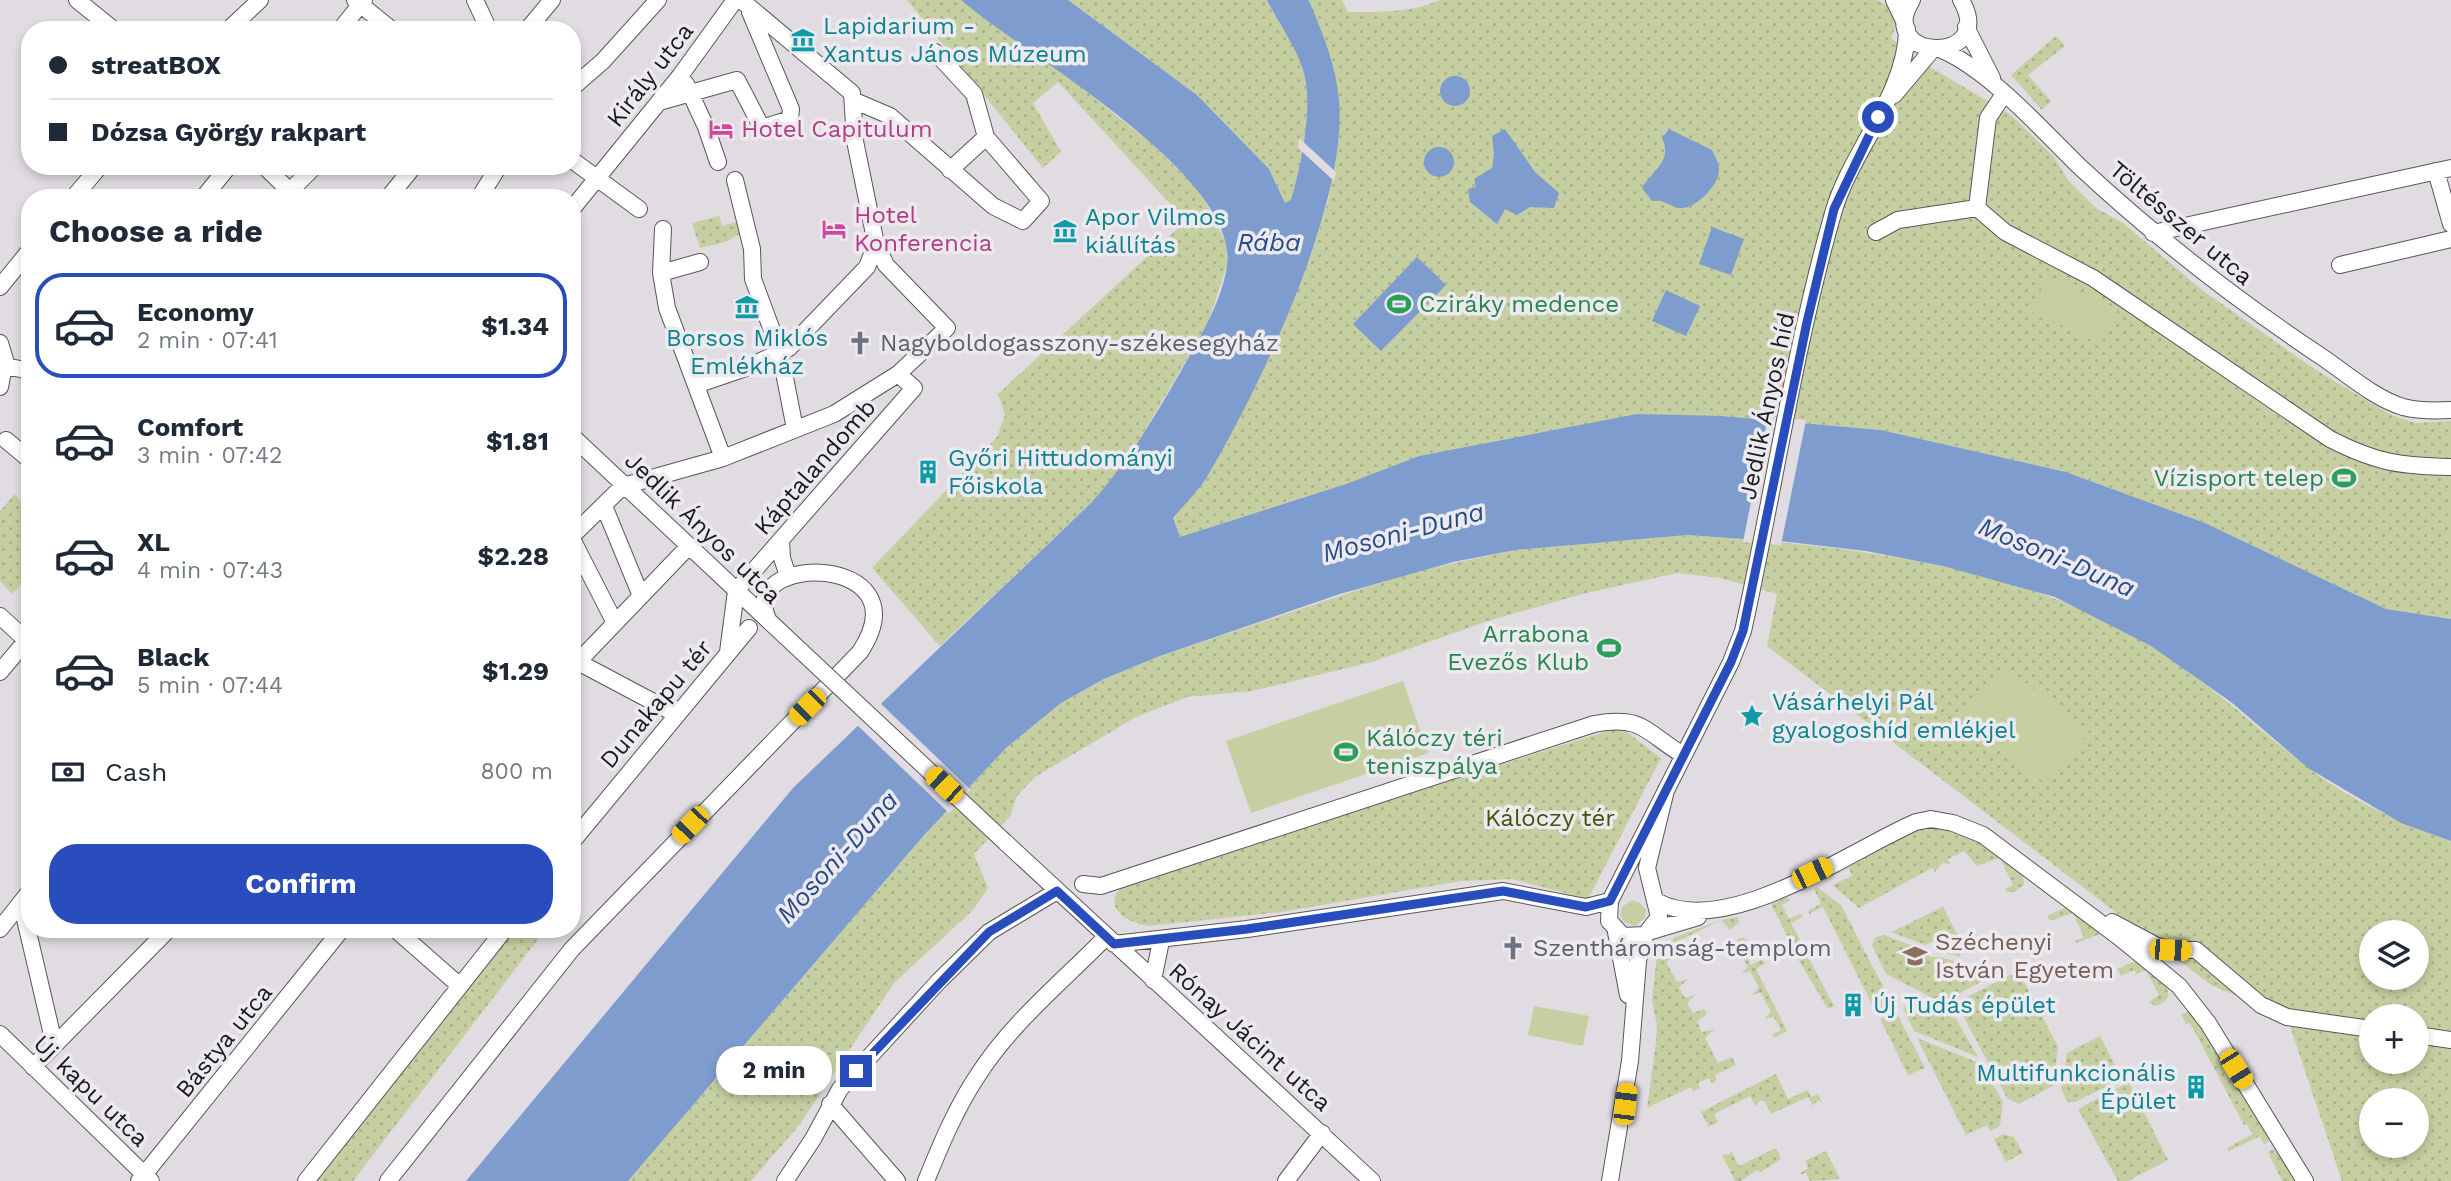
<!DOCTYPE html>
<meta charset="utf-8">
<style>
:root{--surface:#fff;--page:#f2f2f3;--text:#1f2937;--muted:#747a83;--line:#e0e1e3;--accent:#294dbd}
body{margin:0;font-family:"Work Sans",sans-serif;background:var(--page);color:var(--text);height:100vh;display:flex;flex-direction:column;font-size:26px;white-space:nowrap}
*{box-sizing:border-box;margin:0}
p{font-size:23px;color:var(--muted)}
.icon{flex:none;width:38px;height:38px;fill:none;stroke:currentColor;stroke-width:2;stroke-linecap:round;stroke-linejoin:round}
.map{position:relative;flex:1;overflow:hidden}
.drawer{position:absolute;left:21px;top:189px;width:560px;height:749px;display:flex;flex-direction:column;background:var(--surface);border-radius:28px;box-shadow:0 4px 10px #0003}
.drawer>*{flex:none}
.banner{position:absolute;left:21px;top:21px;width:560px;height:154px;border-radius:28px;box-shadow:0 4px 10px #0003;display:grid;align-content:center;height:154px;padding:0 28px;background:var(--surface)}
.fabs{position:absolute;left:2359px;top:920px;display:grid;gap:14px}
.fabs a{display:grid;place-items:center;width:70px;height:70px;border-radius:50%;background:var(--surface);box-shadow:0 4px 10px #0003;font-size:35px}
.end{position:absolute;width:32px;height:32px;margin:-16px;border:9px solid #294dbd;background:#fff;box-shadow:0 0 0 4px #fff}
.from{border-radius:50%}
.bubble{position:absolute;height:49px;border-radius:24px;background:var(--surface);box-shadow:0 4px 10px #0003;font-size:23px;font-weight:700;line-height:49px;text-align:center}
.car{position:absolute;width:21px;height:42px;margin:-21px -10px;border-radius:9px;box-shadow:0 0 5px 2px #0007;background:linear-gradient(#f5c518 24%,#345 0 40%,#f5c518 0 76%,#345 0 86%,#f5c518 0)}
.banner b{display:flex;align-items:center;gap:24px;height:66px;font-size:26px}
.banner b+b{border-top:2px solid var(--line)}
.banner i{width:18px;height:18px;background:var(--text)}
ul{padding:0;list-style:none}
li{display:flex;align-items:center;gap:21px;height:105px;margin:0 14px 10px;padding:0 14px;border:4px solid transparent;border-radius:28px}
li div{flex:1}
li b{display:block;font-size:26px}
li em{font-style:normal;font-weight:700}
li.current{border-color:var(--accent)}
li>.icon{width:63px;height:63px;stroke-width:1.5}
h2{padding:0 28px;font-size:32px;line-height:84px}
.pay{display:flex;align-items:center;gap:18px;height:77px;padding:0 28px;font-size:26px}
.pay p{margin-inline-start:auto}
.action{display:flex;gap:14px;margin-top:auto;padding:14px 28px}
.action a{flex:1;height:80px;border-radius:28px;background:var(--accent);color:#fff;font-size:28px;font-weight:700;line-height:80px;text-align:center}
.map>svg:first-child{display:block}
</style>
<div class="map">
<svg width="2451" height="1181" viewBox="0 0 2451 1181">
<defs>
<pattern id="grass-dots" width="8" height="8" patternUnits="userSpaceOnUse" patternTransform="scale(1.75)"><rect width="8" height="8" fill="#c6cfa2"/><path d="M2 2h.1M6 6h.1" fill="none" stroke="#aab18b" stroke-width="1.8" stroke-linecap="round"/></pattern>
</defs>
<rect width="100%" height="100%" fill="#e0dce2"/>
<path fill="url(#grass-dots)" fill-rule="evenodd" d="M907,0H961L1067,76L1152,144L1193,184L1208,206L1226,243L1227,265L1208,323L1123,468L1092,502L940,646L872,568L997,437L1005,415L998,394L1186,221L1058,82L1033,103L1061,152L1043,168Z
M1068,0H1267C1278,22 1294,44 1302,67C1315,102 1301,165 1291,201L1285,203L1269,169L1197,95Z
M1308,0H1342L1348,12C1380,12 1410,13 1440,0H1877L1902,14L1891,38L1920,61L2011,115L2055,158L2067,179L2096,208L2123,223L2202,290L2313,368L2391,415L2416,423L2451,421V619L2386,609L2205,523L2066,472L1881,430L1722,416L1419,456L1346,484L1180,537L1173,518L1205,479L1312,252L1328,201L1335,153L1339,99Z
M2056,36L2065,46L2028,75L2051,101L2042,110L2011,75Z
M719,216L722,226L742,220L744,232L725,242L700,248L692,223Z
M15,494L30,514V574L12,594L0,581V511Z
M1687,535C1846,546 2013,561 2151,646C2207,681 2254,726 2306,766C2348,799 2401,823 2451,841V1181H2342L2287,1017L2211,985L1767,646L1777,594L1720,578L1677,573L1582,594L1488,621L1372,662L1252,691L1187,697L1136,717L1035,777L1017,796L1010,816L974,854L988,888L973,910L894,983L800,1124L751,1181H628L925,834L1006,748L1061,703L1105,679L1160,656L1408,573L1515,550ZM2371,933H2417V978H2371ZM2371,1017H2417V1062H2371ZM2371,1101H2417V1146H2371Z
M1620,727L1661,758L1588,899L1512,879L1461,881L1281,912L1148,926C1124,921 1100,907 1125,883Z
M1937,827L1978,841L2023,874L2024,885L2014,892H2007L2005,889L2013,885L2000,858L1977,866L1964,851L1948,859L1950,864L1942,863L1935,872L1932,868L1859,908L1832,885L1852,876L1849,868L1825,880L1821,876L1920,829Z
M1817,887L1841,905L1892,1004L1876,1012L1823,907L1809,914V910L1821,904L1814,889Z
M1787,897L1790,900L1782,905L1789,919L1800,914L1803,917L1791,923L1804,948L1795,952L1771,904Z
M1943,907L1963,946L1960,957L1940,951L1934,941L1925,945L1891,932Z
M2067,907L2097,929L2100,934L2077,943L2075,941L2084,937L2073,913L2050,921L2047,916Z
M1738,917L1739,922L1730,930L1721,920L1673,944L1677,956L1666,962L1677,982L1689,979L1679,987L1685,998L1697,994L1687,1003L1693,1013L1704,1009L1707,1014L1697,1022L1702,1032L1715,1029L1705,1038L1718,1063L1732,1057L1736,1065L1715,1075L1717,1080L1712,1083L1709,1078L1698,1083L1700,1088L1693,1091L1691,1087L1647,1108L1656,1042L1657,1025L1652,1001L1657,954L1675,937L1721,920Z
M515,929H546L353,1181H315Z
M1884,935L1924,950L1930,957C1945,955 1975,969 1984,980L1945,1001H1938L1886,974L1872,945L1876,937Z
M1743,937L1748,942L1742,947L1751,965L1761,960L1766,963L1756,969L1787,1031L1774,1038L1772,1035L1781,1030L1774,1017L1764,1019L1771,1012L1761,993L1751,995L1759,988L1750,971L1741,974L1748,967L1738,949L1731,952L1728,949L1729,945Z
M1807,955L1834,1006L1828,1009L1798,959Z
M2132,962H2138C2151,972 2188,996 2155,1006L2149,1002L2159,995L2146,970L2137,974L2134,970L2121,976L2118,969Z
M2010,975L2021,976L2058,1047L2053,1086L2019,1104L2007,1098L1961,1012V1000Z
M1921,1000L1956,1019L1978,1057L1914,1031L1903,1008Z
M1896,1012L1925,1068L1908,1075L1880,1019Z
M2189,1012L2195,1015L2271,1140L2264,1144L2260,1136L2229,1151L2227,1148L2253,1134L2247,1124L2244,1125L2190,1023L2186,1024L2181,1014Z
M2100,1036L2122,1079L2075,1102H2067L2061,1089L2067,1053Z
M1917,1038L1982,1064L2003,1102L2000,1126L1990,1131L1987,1125L1966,1135Z
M1776,1074L1788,1099L1808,1090L1811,1097L1818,1094L1822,1102L1818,1100L1813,1106L1808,1097L1771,1114L1765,1102L1761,1100L1755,1106L1750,1096L1714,1114L1718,1123L1710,1125L1709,1128L1701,1112Z
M2129,1082L2168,1160L2128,1181H2118L2078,1109Z
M2004,1134L2014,1137L2023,1153L2006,1162L1994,1139Z
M2277,1147L2298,1181H2282L2268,1152Z
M1776,1148L1781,1159L1761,1172L1757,1170L1741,1181H1735L1722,1155L1730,1154L1731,1151L1739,1166Z
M1826,1151L1840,1179L1810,1181L1806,1173L1798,1175L1808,1168L1805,1161Z"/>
<path fill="#c6cfa2" d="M2048,276L2118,309L2101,344L2031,311Z
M2004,666L2089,731L2047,785L1961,719Z
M1403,681L1428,753L1251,813L1226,741Z
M1632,900L1640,903L1646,910L1645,918L1635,926L1624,922L1620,915L1622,907Z
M1534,1006L1589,1016L1583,1046L1528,1035Z"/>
<path fill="#7e9cce" d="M961,0H1068L1197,95L1269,169L1285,203L1291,200C1301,165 1315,102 1302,67C1294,44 1278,22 1267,0H1308L1310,3C1323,34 1336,66 1339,100C1348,204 1260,387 1207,477C1198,491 1184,505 1173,518L1180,537L1346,484L1419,456L1637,414L1722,416L1881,430L2066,472L2205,523L2386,609L2451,619V841L2401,823L2308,768L2231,702L2151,646L2055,597L1943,566L1866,551L1789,542L1687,535L1515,550L1453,562L1340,594L1160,656L1104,679L1061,703L1006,748L925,834L628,1181H466L793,788L1092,502C1128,462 1154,418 1181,371C1198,341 1223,300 1227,265C1239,174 1022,53 961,0Z
M1440 91a15 15 0 1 1 30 0a15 15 0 1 1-30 0Z
M1505,129L1535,172L1559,193L1554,208L1530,207L1517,215L1505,209L1497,224L1470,202L1468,189L1476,187L1474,179L1492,168L1494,153L1492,136Z
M1669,129L1712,150C1715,156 1719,163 1719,170C1719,185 1697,207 1683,208C1672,209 1664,198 1652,201L1642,188C1653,170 1673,160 1662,138Z
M1424 162a15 15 0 1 1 30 0a15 15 0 1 1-30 0Z
M1712,227L1744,239L1731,275L1699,264Z
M1417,257L1446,285L1381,351L1353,324Z
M1666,290L1700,306L1686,336L1652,321Z"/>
<path fill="#e0dce2" d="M1299,138L1336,172L1334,181L1298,148Z
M1768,416L1806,420L1781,545L1743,542Z
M878,701L971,790L949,813L855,723Z"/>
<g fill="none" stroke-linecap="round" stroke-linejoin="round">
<g stroke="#59565a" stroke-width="18">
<path id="minor" d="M77,0L114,30
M355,0L392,30
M475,0L489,30
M1894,0L1905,23
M1912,0C1873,63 1999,65 1961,0
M1966,27L1992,78
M228,30L260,0
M340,30L364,0
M527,30L552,0
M1942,50C1990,71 2041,129 2079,166C2155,237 2235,299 2322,357C2347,374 2374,398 2403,407C2419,411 2435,411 2451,410
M686,84L706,127L718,162
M572,88L603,61L658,0
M2004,94L1988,118L1977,208L2005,232L2093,278L2330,439C2377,463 2400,466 2451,467
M1894,95L1932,50
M855,101L890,116L993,206L1023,221L1041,201L986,137L974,94L935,52
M659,102L737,80L762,128L790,119L791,109L750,12
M572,160L639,209
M264,166L297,198
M950,170L986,137
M2436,171L2451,224
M735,180L752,249L753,279L780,352L795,429
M290,191L315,166
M73,198L100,166
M203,198L229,166
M388,198L414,166
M479,198L499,166
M572,209L680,76L735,0
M663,229L661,273L667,308L723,458
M1876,232L1898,220L1977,208
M2153,233L2451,168
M2340,265L2451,239
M661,273L700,262
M0,287L30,250
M0,343L5,360L0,387
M5,366L30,371
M696,385L746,368L789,348L867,267L876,244
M572,436L802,652
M6,440L30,460
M627,485L723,458L834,414L898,374L947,328L886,265L876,244L855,141L852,93L741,0
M604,506L641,596
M572,536L625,484
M572,539L615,623
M781,541L782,558L788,576
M736,591L914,388L898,374
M0,616L26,640
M728,652L736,591
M572,656L578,662L676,714
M572,668L689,546
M0,672L30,636
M1666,790L1647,868L1659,917L1645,935L1623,936L1609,921L1610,901L1731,662L1743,631C1774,491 1794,348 1834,210C1851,152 1907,92 1907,29
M572,842L749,628
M1005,842L1372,1181
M1083,884L1101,886L1594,724C1643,715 1645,732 1683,755
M1656,901C1726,940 1849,851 1916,822L1931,819L1953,823L1983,835L2119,937L2179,986L2208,1023L2305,1181
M21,902L54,1043
M2112,922L2155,945L2170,950H2196L2261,1005L2287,1017L2371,1029
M0,929L30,891
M395,929L460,986
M1651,931L1698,917
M1616,932L1628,995
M1114,944L1247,929L1503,891L1586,907L1610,901
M1153,980L1161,941
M0,1034L151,1181
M2417,1035L2451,1040
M33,1067L169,929
M830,1104L897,1181
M139,1181L342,929
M306,1181L505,929
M388,1181L572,949L860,652C926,552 732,552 769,621
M785,1181L813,1139L840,1089L939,981L989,932L1057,891
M926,1181C941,1144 956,1108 978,1075C1012,1022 1063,981 1106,937
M1286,1181L1322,1133
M1610,1181L1630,1061L1638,961L1645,935"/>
</g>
<use href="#minor" stroke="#fff" stroke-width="16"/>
<g stroke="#59565a" stroke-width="18" stroke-linecap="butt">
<path id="minor-bridge" d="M802,652L1005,842"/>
</g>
<use href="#minor-bridge" stroke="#fff" stroke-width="16"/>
</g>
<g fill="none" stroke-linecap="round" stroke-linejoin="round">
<path stroke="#294dbd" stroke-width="9" d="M856,1071L989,932L1057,891L1114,944L1247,929L1503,891L1586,907L1610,901L1731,662L1743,631L1807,322L1834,209L1878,117"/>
</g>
<defs>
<g id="museum-bare" transform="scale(1.89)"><path d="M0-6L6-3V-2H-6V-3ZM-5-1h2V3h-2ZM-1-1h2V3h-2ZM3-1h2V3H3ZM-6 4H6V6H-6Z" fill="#0f9aa8" stroke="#edeaef" stroke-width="2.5" paint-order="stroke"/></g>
<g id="hotel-bare" transform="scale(1.89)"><path d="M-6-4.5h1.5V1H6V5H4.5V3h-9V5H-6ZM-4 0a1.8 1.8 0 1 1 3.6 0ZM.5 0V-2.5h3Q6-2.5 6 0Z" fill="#d1479c" stroke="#edeaef" stroke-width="2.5" paint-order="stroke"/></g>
<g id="stadium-bare" transform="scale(1.89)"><path d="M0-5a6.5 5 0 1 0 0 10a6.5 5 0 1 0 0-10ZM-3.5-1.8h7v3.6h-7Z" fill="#2e9e5b" stroke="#edeaef" stroke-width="2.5" paint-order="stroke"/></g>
<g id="church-bare" transform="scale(1.89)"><path d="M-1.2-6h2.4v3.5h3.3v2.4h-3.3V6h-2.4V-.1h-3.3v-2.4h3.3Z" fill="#6b7280" stroke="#edeaef" stroke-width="2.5" paint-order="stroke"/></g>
<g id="building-bare" transform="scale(1.89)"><path d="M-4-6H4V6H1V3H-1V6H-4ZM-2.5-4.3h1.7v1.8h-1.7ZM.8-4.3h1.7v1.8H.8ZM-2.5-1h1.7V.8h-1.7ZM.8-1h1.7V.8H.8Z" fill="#0f9aa8" stroke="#edeaef" stroke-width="2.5" paint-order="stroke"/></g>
<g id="sight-bare" transform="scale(1.89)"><path d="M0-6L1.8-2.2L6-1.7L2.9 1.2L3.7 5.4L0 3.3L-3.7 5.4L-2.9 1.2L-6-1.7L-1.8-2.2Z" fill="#0f9aa8" stroke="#edeaef" stroke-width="2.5" paint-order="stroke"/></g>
<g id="university-bare" transform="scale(1.89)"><path d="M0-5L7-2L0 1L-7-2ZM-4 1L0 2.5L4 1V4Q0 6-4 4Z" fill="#8d6e63" stroke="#edeaef" stroke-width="2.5" paint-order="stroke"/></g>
</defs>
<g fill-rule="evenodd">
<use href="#museum-bare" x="803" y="40"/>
<use href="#hotel-bare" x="721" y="129"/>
<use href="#hotel-bare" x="834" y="229"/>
<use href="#museum-bare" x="1065" y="231"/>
<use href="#stadium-bare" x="1399" y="304"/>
<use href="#museum-bare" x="747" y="307"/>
<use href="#church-bare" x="860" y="343"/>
<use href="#building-bare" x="928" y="472"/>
<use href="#stadium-bare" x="2344" y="478"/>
<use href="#stadium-bare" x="1609" y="648"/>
<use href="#sight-bare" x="1752" y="716"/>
<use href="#stadium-bare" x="1346" y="752"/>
<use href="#church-bare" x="1513" y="948"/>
<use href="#university-bare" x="1915" y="956"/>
<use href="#building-bare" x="1853" y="1005"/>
<use href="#building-bare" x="2196" y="1087"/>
</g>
<g text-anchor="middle" stroke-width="7" stroke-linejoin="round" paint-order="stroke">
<g font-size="24" fill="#0d838f" stroke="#edeaef" text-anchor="start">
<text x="823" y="34">Lapidarium -<tspan x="823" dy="28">Xantus János Múzeum</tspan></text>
<text x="1085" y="225">Apor Vilmos<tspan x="1085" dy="28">kiállítás</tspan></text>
<text x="747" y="346" text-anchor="middle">Borsos Miklós<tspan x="747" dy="28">Emlékház</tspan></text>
<text x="948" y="466">Győri Hittudományi<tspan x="948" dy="28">Főiskola</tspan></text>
<text x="1772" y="710">Vásárhelyi Pál<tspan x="1772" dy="28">gyalogoshíd emlékjel</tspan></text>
<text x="1873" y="1013">Új Tudás épület</text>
<text x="2176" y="1081" text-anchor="end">Multifunkcionális<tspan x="2176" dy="28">Épület</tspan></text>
</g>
<g font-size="24" fill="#1b1a1c" stroke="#edeaef">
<text transform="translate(650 75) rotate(-52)" y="8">Király utca</text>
<text transform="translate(2181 223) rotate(40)" y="8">Töltésszer utca</text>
<text transform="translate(1767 406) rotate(-78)" y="8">Jedlik Ányos híd</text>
<text transform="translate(815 467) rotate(-49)" y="8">Káptalandomb</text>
<text transform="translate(703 528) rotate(44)" y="8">Jedlik Ányos utca</text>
<text transform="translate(656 704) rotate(-50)" y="8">Dunakapu tér</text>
<text transform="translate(1250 1037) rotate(42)" y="8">Rónay Jácint utca</text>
<text transform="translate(224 1041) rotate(-51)" y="8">Bástya utca</text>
<text transform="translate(91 1091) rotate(44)" y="8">Új kapu utca</text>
</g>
<g font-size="24" fill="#b23c85" stroke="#edeaef" text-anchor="start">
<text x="741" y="137">Hotel Capitulum</text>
<text x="854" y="223">Hotel<tspan x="854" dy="28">Konferencia</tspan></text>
</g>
<g font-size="24" fill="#27864d" stroke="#edeaef" text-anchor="start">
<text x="1419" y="312">Cziráky medence</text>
<text x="2324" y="486" text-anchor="end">Vízisport telep</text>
<text x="1589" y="642" text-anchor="end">Arrabona<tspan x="1589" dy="28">Evezős Klub</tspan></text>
<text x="1366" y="746">Kálóczy téri<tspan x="1366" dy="28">teniszpálya</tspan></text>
</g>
<g font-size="24" fill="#5b616d" stroke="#edeaef" text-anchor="start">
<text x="880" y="351">Nagyboldogasszony-székesegyház</text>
<text x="1533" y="956">Szentháromság-templom</text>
</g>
<g font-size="24" fill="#48510a" stroke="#edeaef">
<text x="1550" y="826">Kálóczy tér</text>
</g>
<g font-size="24" fill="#785e54" stroke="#edeaef" text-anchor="start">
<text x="1935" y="950">Széchenyi<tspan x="1935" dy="28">István Egyetem</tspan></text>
</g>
<g font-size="26" font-style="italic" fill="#284c8a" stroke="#edeaef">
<text x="1269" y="251">Rába</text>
<text transform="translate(1403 532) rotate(-15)" y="9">Mosoni-Duna</text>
<text transform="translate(2057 557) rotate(23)" y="9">Mosoni-Duna</text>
<text transform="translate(837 857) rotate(-48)" y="9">Mosoni-Duna</text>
</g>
</g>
</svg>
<div class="fabs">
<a><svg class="icon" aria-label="layers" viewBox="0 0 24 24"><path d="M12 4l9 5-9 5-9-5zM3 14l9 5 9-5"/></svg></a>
<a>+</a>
<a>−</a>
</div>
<i class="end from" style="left:1878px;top:117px"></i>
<i class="end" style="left:856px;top:1071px"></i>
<div class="bubble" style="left:716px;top:1046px;width:116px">2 min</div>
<i class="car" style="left:807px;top:707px;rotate:225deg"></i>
<i class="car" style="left:944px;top:785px;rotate:313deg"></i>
<i class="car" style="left:690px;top:825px;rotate:224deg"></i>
<i class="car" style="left:1812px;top:873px;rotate:64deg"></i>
<i class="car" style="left:2170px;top:950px;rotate:92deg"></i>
<i class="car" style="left:2236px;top:1069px;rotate:148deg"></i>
<i class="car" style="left:1625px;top:1104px;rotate:7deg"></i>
<div class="banner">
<b><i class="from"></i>streatBOX</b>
<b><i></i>Dózsa György rakpart</b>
</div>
<section class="drawer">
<h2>Choose a ride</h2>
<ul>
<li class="current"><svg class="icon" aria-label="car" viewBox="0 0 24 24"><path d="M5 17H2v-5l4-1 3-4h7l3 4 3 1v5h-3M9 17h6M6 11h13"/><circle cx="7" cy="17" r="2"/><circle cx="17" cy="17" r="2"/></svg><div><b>Economy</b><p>2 min · 07:41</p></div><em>$1.34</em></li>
<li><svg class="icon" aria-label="car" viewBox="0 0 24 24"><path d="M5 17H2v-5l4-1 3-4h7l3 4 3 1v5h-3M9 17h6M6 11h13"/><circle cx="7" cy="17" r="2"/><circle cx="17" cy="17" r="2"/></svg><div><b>Comfort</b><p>3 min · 07:42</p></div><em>$1.81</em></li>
<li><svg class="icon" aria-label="car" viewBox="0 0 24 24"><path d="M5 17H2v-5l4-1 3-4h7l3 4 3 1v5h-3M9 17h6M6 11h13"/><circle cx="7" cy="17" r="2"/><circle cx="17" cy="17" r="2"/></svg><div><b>XL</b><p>4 min · 07:43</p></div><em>$2.28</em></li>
<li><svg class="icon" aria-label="car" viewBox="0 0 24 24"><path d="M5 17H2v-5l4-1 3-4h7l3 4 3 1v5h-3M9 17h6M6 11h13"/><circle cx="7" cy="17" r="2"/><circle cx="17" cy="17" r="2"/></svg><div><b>Black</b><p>5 min · 07:44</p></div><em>$1.29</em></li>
</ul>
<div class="pay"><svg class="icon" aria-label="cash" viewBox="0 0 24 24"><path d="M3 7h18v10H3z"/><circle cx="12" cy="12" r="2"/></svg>Cash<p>800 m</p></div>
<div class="action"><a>Confirm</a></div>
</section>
</div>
